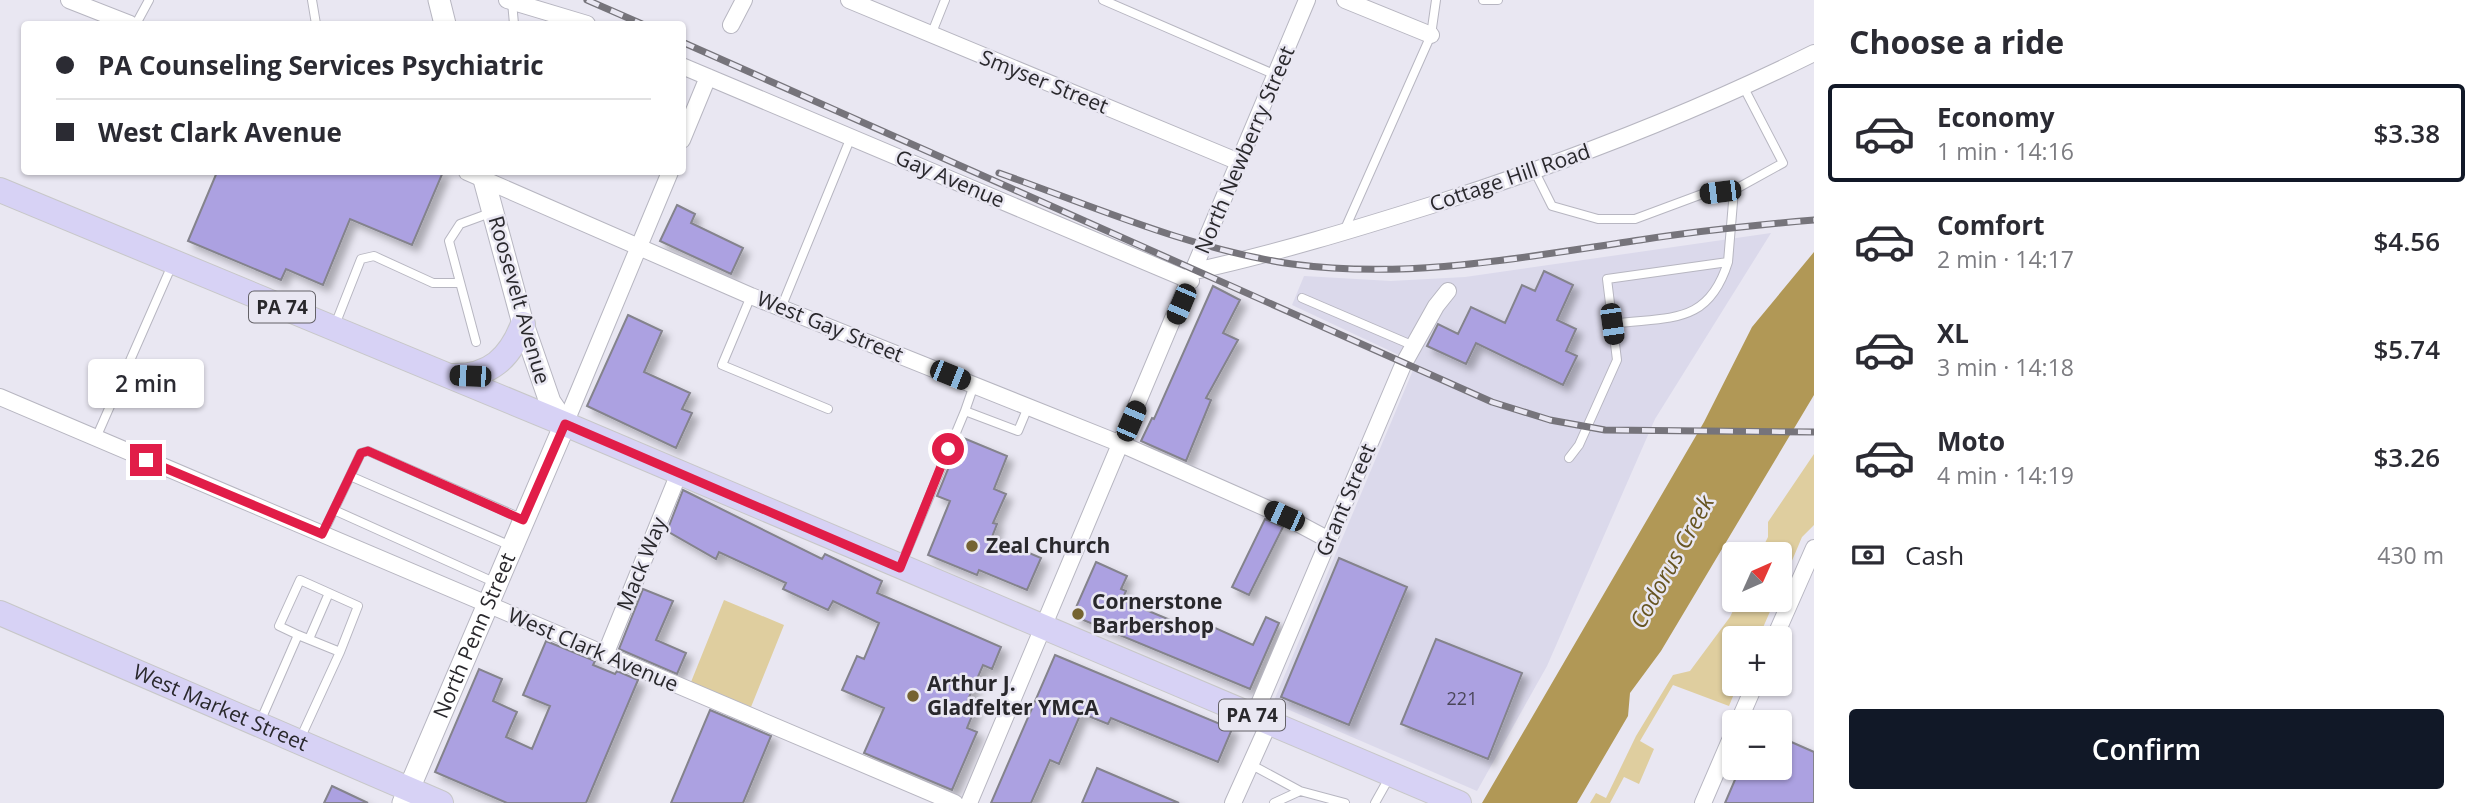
<!DOCTYPE html>
<meta charset="utf-8">
<style>
:root{--surface:#fff;--page:#f7f7f7;--text:#2b2b33;--muted:#7c7c81;--line:#e1e1e2;--accent:#111827}
body{margin:0;font-family:"Open Sans",sans-serif;background:var(--page);color:var(--text);height:100vh;display:flex;flex-direction:column;font-size:26px;white-space:nowrap}
*{box-sizing:border-box;margin:0}
p{font-size:23px;color:var(--muted)}
.icon{flex:none;width:38px;height:38px;fill:none;stroke:currentColor;stroke-width:2;stroke-linecap:round;stroke-linejoin:round}
.map{position:relative;flex:1;overflow:hidden}
.details{display:flex;flex-direction:column;background:var(--surface);width:665px}
.details>*{flex:none}
.banner{position:absolute;left:21px;top:21px;width:665px;height:154px;border-radius:7px;box-shadow:0 2px 5px #0004;display:grid;align-content:center;height:154px;padding:0 35px;background:var(--surface)}
.needle{width:46px;rotate:45deg}
.tools{position:absolute;left:1722px;top:542px;display:grid;gap:14px}
.tools a{display:grid;place-items:center;width:70px;height:70px;border-radius:7px;background:var(--surface);box-shadow:0 2px 5px #0004;font-size:35px}
.end{position:absolute;width:32px;height:32px;margin:-16px;border:9px solid #e11d48;background:#fff;box-shadow:0 0 0 4px #fff}
.from{border-radius:50%}
.bubble{position:absolute;height:49px;border-radius:7px;background:var(--surface);box-shadow:0 2px 5px #0004;font-size:23px;font-weight:600;line-height:49px;text-align:center}
.car{position:absolute;width:21px;height:42px;margin:-21px -10px;border-radius:9px;box-shadow:0 0 5px 2px #0007;background:linear-gradient(#222 24%,#8ab4d8 0 40%,#222 0 76%,#8ab4d8 0 86%,#222 0)}
.banner b{display:flex;align-items:center;gap:24px;height:66px;font-size:26px}
.banner b+b{border-top:2px solid var(--line)}
.banner i{width:18px;height:18px;background:var(--text)}
ul{padding:0;list-style:none}
li{display:flex;align-items:center;gap:21px;height:98px;margin:0 14px 10px;padding:0 21px;border:4px solid transparent;border-radius:7px}
li div{flex:1}
li b{display:block;font-size:26px}
li em{font-style:normal;font-weight:600}
li.active{border-color:var(--accent)}
li>.icon{width:63px;height:63px;stroke-width:1.5}
h2{padding:0 35px;font-size:32px;line-height:84px}
.pay{display:flex;align-items:center;gap:18px;height:77px;padding:0 35px;font-size:26px}
.pay p{margin-inline-start:auto}
.button{display:flex;gap:14px;margin-top:auto;padding:14px 35px}
.button a{flex:1;height:80px;border-radius:7px;background:var(--accent);color:#fff;font-size:28px;font-weight:600;line-height:80px;text-align:center}
main{display:flex;flex:1;min-height:0}
.map>svg:first-child{display:block}
</style>
<main>
<div class="map">
<svg width="1814" height="803" viewBox="0 0 1814 803">
<defs>
<filter id="shadow"><feDropShadow dx="6" dy="6" stdDeviation="3.5" flood-color="#0004"/></filter>
</defs>
<rect width="100%" height="100%" fill="#e9e7f2"/>
<path fill="#dbd9eb" d="M1771,233L1655,419L1547,666L1477,791L1273,703L1416,363L1292,305L1304,276L1391,281L1465,277Z"/>
<path fill="#dfce9f" d="M1814,454V525L1802,537L1780,589V555H1759L1768,537V522Z
M724,600L784,625L751,707L691,682Z
M1738,600H1775L1758,639H1734V684H1738L1729,706L1673,685L1640,741L1654,749L1639,784L1624,777L1610,803H1590L1596,793L1606,798L1636,736L1673,675L1690,671L1730,617Z"/>
<path fill="#b19856" d="M1814,252V395L1661,651L1630,693L1628,716L1577,803H1482L1704,422L1752,327Z"/>
<path fill="#aca1e1" stroke="#84838c" stroke-width="2" filter="url(#shadow)" d="M217,172H443L412,245L350,219L323,285L286,269L281,280L188,241Z
M677,205L695,214L691,223L743,248L731,274L660,241Z
M1544,271L1573,285L1557,320L1576,329L1566,351L1577,356L1563,385L1476,343L1466,364L1427,346L1438,324L1458,334L1471,307L1505,323L1522,285L1535,291Z
M1213,286L1240,300L1223,333L1238,340L1206,398L1211,400L1186,461L1141,441L1152,418L1154,419Z
M628,315L662,331L644,372L690,393L682,409L692,413L676,448L587,406Z
M961,437L1007,456L994,489L1006,494L993,523L997,524L992,537L1041,558L1027,590L979,570L977,575L928,555L950,501L937,496Z
M683,490L822,559L825,554L882,581L877,593L1001,647L992,669L983,665L967,702L976,706L967,728L977,732L952,790L864,753L884,708L842,690L857,656L864,659L879,623L833,601L828,610L783,589L786,583L719,552L716,559L667,531Z
M1265,519L1283,527L1249,595L1232,587Z
M1339,558L1407,587L1349,725L1281,697Z
M1096,562L1127,576L1121,589L1126,591L1122,600L1187,627L1199,631L1202,622L1253,645L1266,617L1279,623L1250,689L1076,617L1074,612Z
M643,589L673,601L656,640L686,653L677,674L619,649Z
M1436,639L1522,673L1488,759L1401,724Z
M546,641L595,661L593,665L615,674L617,671L638,680L586,803H507L435,772L479,669L502,679L493,701L517,712L506,737L532,749L550,706L523,695Z
M1055,655L1232,729L1218,762L1111,718L1108,724L1081,713L1059,764L1050,760L1031,803H991Z
M710,710L771,736L743,803H671Z
M1780,737L1814,752V803H1725L1740,768H1780Z
M1097,768L1179,803H1082Z
M332,786L368,803H324Z"/>
<g fill="none" stroke-linecap="round" stroke-linejoin="round">
<g stroke="#b7b6c1" stroke-width="10">
<path id="lane" d="M312,0L316,24
M1103,0L1276,75
M1483,0H1498
M512,2L514,24
M136,24L149,0
M931,35L945,0
M1535,172L1552,206L1598,219H1635L1705,193L1734,190
M1344,231L1431,35L1436,0
M751,296L722,365L828,409
M1302,298L1414,346
M781,308L851,137
M1612,324C1670,316 1708,326 1728,262
M335,325L361,259L374,256L433,283H459
M476,342L449,241L460,224L490,213
M965,411L974,385
M96,438L172,265
M1569,458L1579,445L1617,360L1607,279L1728,262L1734,190L1783,163L1744,88
M350,476L511,546
M334,510L496,583
M322,535L361,453L368,451L523,519
M901,565L965,411L1018,431L1028,407
M298,635L279,626L300,580L358,606L340,652
M309,639L329,593
M260,722L298,635L340,652L300,739
M1250,764L1300,791
M1274,803L1300,791L1345,803
M1375,803L1389,778"/>
</g>
<g stroke="#b7b6c1" stroke-width="18">
<path id="street" d="M69,0L130,24
M507,0L587,24
M849,0L1239,162
M1345,0L1431,35
M731,25L744,0
M682,66L1191,281
M682,140L708,77
M467,172L751,296L1121,444L1284,516L1329,540
M1195,271C1277,253 1355,229 1435,204C1566,162 1691,114 1814,53
M0,397L955,803
M565,424L670,172
M1774,639L1814,548
M605,655L679,473
M1254,716L1403,365L1436,306L1448,291
M1738,723L1755,684
M969,803L1307,0
M1233,803L1269,723
M1703,803L1734,731"/>
</g>
<g stroke="#b7b6c1" stroke-width="23">
<g id="secondary">
<path d="M439,0L445,24"/>
<path id="s1" d="M403,803L565,424L550,402L523,324L482,172"/>
</g>
</g>
<g stroke="#c7c7c8" stroke-width="26">
<g id="primary">
<path d="M0,190L565,424L1459,803"/>
<path d="M452,376C490,377 510,358 523,324"/>
<path id="s2" d="M0,613L441,803"/>
</g>
</g>
<use href="#lane" stroke="#fff" stroke-width="8"/>
<use href="#street" stroke="#fff" stroke-width="16"/>
<use href="#secondary" stroke="#fff" stroke-width="21"/>
<use href="#primary" stroke="#d7d2f5" stroke-width="24"/>
<g stroke="#76747b" stroke-width="7">
<path id="rail" d="M587,0L642,24
M682,42L1492,402L1550,420L1605,430L1814,432
M999,173C1095,207 1190,249 1292,264C1409,280 1525,257 1640,240C1698,231 1756,225 1814,220"/>
</g>
<use href="#rail" stroke="#e9e7f2" stroke-width="4.5" stroke-dasharray="13" stroke-linecap="butt"/>
</g>
<g fill="none" stroke-linecap="round" stroke-linejoin="round">
<path stroke="#e11d48" stroke-width="9" d="M146,460L322,534L361,453L368,451L523,520L565,424L900,568L948,449"/>
</g>
<g fill="#756331" stroke="#e9e7f2" stroke-width="2.5">
<circle cx="972" cy="546" r="7"/>
<circle cx="1078" cy="614" r="7"/>
<circle cx="913" cy="696" r="7"/>
</g>
<g text-anchor="middle" stroke-width="5" stroke-linejoin="round" paint-order="stroke">
<g font-size="18" fill="#4a4659">
<text x="1462" y="705">221</text>
</g>
<g fill="#e9e7f2" stroke="#636167" stroke-width="2">
<rect x="249" y="291.5" width="66" height="31" rx="5"/>
<rect x="1219" y="699.5" width="66" height="31" rx="5"/>
</g>
<g font-size="19" font-weight="bold" fill="#29282c">
<text x="282" y="314">PA 74</text>
<text x="1252" y="722">PA 74</text>
</g>
<g font-size="21" fill="#29282c" stroke="#e9e7f2">
<text transform="translate(1044 82) rotate(22)" y="7">Smyser Street</text>
<text transform="translate(1245 150) rotate(-67)" y="7">North Newberry Street</text>
<text transform="translate(1510 178) rotate(-19)" y="7">Cottage Hill Road</text>
<text transform="translate(950 179) rotate(23)" y="7">Gay Avenue</text>
<text transform="translate(519 300) rotate(74)" y="7">Roosevelt Avenue</text>
<text transform="translate(830 327) rotate(22)" y="7">West Gay Street</text>
<text transform="translate(1346 500) rotate(-67)" y="7">Grant Street</text>
<text transform="translate(642 564) rotate(-68)" y="7">Mack Way</text>
<text dy="7" stroke="none"><textPath href="#s1" startOffset="182">North Penn Street</textPath></text>
<text transform="translate(593 650) rotate(23)" y="7">West Clark Avenue</text>
<text dy="7" stroke="none"><textPath href="#s2" startOffset="240">West Market Street</textPath></text>
</g>
<g font-size="21" font-weight="bold" fill="#29282c" stroke="#e9e7f2" text-anchor="start">
<text x="986" y="553">Zeal Church</text>
<text x="1092" y="609">Cornerstone<tspan x="1092" dy="24">Barbershop</tspan></text>
<text x="927" y="691">Arthur J.<tspan x="927" dy="24">Gladfelter YMCA</tspan></text>
</g>
<g font-size="23" font-style="italic" fill="#675522" stroke="#e9e7f2">
<text transform="translate(1672 562) rotate(-61)" y="8">Codorus Creek</text>
</g>
</g>
</svg>
<div class="tools">
<a><svg class="needle" viewBox="-14 -14 28 28"><path d="M0-13l5 13h-10z" fill="#e53935"/><path d="M0 13l5-13h-10z" fill="#7c7c81"/></svg></a>
<a>+</a>
<a>−</a>
</div>
<i class="end from" style="left:948px;top:449px"></i>
<i class="end" style="left:146px;top:460px"></i>
<div class="bubble" style="left:88px;top:359px;width:116px">2 min</div>
<i class="car" style="left:1720px;top:192px;rotate:263deg"></i>
<i class="car" style="left:1181px;top:304px;rotate:203deg"></i>
<i class="car" style="left:1612px;top:324px;rotate:172deg"></i>
<i class="car" style="left:950px;top:375px;rotate:112deg"></i>
<i class="car" style="left:470px;top:376px;rotate:272deg"></i>
<i class="car" style="left:1131px;top:421px;rotate:23deg"></i>
<i class="car" style="left:1284px;top:516px;rotate:294deg"></i>
<div class="banner">
<b><i class="from"></i>PA Counseling Services Psychiatric</b>
<b><i></i>West Clark Avenue</b>
</div>
</div>
<section class="details">
<h2>Choose a ride</h2>
<ul>
<li class="active"><svg class="icon" aria-label="car" viewBox="0 0 24 24"><path d="M5 17H2v-5l4-1 3-4h7l3 4 3 1v5h-3M9 17h6M6 11h13"/><circle cx="7" cy="17" r="2"/><circle cx="17" cy="17" r="2"/></svg><div><b>Economy</b><p>1 min · 14:16</p></div><em>$3.38</em></li>
<li><svg class="icon" aria-label="car" viewBox="0 0 24 24"><path d="M5 17H2v-5l4-1 3-4h7l3 4 3 1v5h-3M9 17h6M6 11h13"/><circle cx="7" cy="17" r="2"/><circle cx="17" cy="17" r="2"/></svg><div><b>Comfort</b><p>2 min · 14:17</p></div><em>$4.56</em></li>
<li><svg class="icon" aria-label="car" viewBox="0 0 24 24"><path d="M5 17H2v-5l4-1 3-4h7l3 4 3 1v5h-3M9 17h6M6 11h13"/><circle cx="7" cy="17" r="2"/><circle cx="17" cy="17" r="2"/></svg><div><b>XL</b><p>3 min · 14:18</p></div><em>$5.74</em></li>
<li><svg class="icon" aria-label="car" viewBox="0 0 24 24"><path d="M5 17H2v-5l4-1 3-4h7l3 4 3 1v5h-3M9 17h6M6 11h13"/><circle cx="7" cy="17" r="2"/><circle cx="17" cy="17" r="2"/></svg><div><b>Moto</b><p>4 min · 14:19</p></div><em>$3.26</em></li>
</ul>
<div class="pay"><svg class="icon" aria-label="cash" viewBox="0 0 24 24"><path d="M3 7h18v10H3z"/><circle cx="12" cy="12" r="2"/></svg>Cash<p>430 m</p></div>
<div class="button"><a>Confirm</a></div>
</section>
</main>
